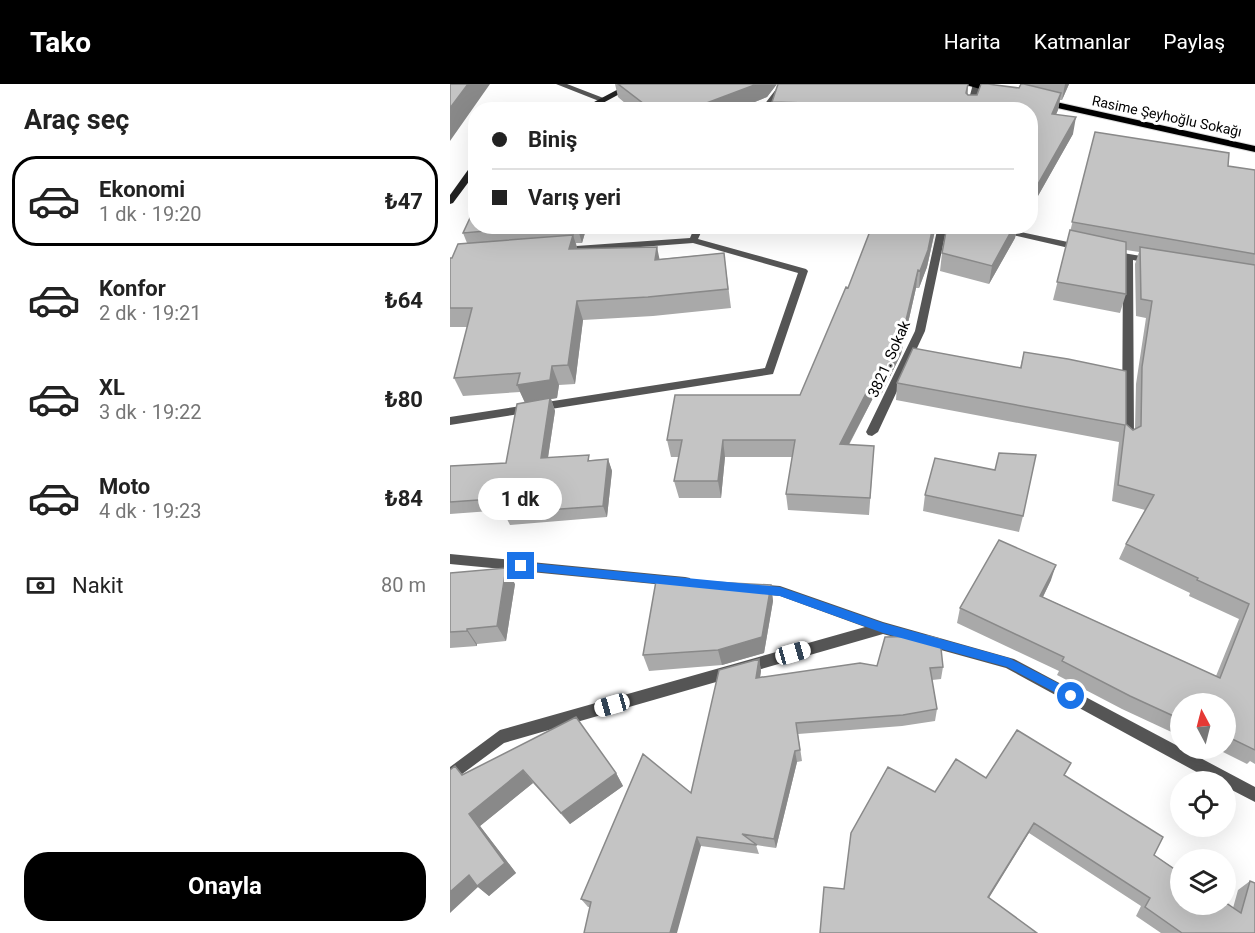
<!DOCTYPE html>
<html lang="tr">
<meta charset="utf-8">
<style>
:root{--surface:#fff;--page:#f6f6f6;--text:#222;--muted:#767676;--line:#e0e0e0;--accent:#000}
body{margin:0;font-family:Roboto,sans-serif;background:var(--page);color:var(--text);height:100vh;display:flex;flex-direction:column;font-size:22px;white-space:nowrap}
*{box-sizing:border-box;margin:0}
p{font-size:20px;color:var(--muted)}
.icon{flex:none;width:33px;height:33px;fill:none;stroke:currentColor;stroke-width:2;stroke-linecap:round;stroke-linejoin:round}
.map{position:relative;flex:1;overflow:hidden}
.sheet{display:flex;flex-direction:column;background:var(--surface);width:450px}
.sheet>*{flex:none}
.guide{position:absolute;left:18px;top:18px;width:570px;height:132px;border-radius:24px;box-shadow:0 6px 24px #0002;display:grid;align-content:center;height:132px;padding:0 24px;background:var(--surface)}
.needle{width:39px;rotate:353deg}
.tools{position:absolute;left:720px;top:609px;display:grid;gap:12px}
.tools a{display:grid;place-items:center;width:66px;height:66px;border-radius:50%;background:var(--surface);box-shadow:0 6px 24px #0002;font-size:30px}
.end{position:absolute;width:27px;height:27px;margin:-14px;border:8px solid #1a73e8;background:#fff;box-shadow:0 0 0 3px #fff}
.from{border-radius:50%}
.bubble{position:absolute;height:42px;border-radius:21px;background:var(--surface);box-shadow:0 6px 24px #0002;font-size:20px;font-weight:700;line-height:42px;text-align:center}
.car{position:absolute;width:18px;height:36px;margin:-18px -9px;border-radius:8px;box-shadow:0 0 4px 2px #0007;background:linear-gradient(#fff 24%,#345 0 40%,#fff 0 76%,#345 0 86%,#fff 0)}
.guide b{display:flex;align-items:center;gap:21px;height:57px;font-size:22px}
.guide b+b{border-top:2px solid var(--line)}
.guide i{width:15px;height:15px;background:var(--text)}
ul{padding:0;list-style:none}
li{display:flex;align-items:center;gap:18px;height:90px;margin:0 12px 9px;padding:0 12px;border:3px solid transparent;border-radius:24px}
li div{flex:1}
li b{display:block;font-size:22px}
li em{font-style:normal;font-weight:700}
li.current{border-color:var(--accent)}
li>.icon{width:54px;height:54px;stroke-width:1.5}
h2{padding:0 24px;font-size:27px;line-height:72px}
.pay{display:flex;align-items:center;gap:15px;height:66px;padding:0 24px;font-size:22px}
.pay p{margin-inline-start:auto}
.button{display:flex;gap:12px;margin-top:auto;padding:12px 24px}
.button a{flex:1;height:69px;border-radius:24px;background:var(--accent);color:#fff;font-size:24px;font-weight:700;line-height:69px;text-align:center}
header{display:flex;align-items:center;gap:36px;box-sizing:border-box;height:84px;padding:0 30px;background:var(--accent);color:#fff}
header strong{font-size:28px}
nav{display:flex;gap:33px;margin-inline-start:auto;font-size:21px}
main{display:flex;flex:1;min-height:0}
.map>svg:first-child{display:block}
</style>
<header>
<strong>Tako</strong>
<nav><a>Harita</a><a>Katmanlar</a><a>Paylaş</a></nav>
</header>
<main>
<section class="sheet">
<h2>Araç seç</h2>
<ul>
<li class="current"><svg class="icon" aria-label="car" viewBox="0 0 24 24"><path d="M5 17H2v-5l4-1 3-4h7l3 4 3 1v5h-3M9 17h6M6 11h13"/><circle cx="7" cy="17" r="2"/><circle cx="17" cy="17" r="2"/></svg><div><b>Ekonomi</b><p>1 dk · 19:20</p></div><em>₺47</em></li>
<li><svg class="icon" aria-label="car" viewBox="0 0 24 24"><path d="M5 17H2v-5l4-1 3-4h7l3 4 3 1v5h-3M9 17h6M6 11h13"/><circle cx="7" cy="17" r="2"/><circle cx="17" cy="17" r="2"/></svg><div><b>Konfor</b><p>2 dk · 19:21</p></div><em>₺64</em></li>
<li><svg class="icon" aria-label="car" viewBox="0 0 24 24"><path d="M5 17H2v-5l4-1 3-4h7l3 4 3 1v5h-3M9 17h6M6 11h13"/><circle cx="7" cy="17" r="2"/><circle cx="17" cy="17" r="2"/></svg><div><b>XL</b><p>3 dk · 19:22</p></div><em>₺80</em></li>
<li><svg class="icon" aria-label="car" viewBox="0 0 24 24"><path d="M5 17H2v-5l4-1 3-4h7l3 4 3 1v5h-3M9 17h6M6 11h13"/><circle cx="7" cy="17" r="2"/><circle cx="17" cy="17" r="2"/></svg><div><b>Moto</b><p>4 dk · 19:23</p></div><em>₺84</em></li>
</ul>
<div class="pay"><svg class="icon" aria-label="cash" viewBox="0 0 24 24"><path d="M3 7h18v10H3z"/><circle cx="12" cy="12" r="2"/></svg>Nakit<p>80 m</p></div>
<div class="button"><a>Onayla</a></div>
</section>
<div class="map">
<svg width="805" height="849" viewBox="0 0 805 849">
<rect width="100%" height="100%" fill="#fff"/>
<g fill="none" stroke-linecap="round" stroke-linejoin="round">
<g stroke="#dbdbdb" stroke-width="2">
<path id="primary" d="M513,0H530L552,7L547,10Z
M588,14L805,62V68L585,19V15Z"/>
</g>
<path fill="#555" fill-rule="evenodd" d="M106,0H117L156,15L149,17Z
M330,0H338L318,26H310Z
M523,0L530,2L524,26H516Z
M245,142H254L248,155L356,185L358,187L323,290L0,341V333L315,284L348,189L243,159L112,169L107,166L112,163L240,154Z
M488,142H497L475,247L428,348L422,352L418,351L416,348L465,247Z
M523,142H542L632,161L637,164L632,167Z
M661,167L703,174L708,177L703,180L683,176L684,357L678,361L672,357L673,175L658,172L656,170Z
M0,470L235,493L240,494L241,498L240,502L235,503L0,480Z
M306,500L330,502L433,538L564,575L805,703V718L776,703V698H765L556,584L433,550L54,659L0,699V683L50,646L415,543L330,512L301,509L300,505L301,501Z"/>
<path fill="#222" fill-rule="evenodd" d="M178,0H188L140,26H129Z
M23,79H26V88L3,119L0,120V111Z"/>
<use href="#primary" fill="#000" fill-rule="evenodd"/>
</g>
<path fill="#a9a9a9" d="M165,0H327L317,13L285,26H183L168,13Z
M518,0V11H527L569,4L571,0H619L612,16H610L608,26L606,30L623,50L580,126V26H322V18Z
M645,48L778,82L805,86V680L800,677L797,680L765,664H776V620H730V652L672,625L607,591L609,587L507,539L510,524L601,496L593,513L766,592L789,535L739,512L740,509L669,475L676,460L695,426L662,417L669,358L446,316L447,299L570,284L574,268L683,346L685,345L686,300L696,234L686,232L685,180L689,168L676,166V210L670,229L603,216Z
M26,142H137L132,159H126L127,165L209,175L274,169L281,224L203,232L133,236L125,300L109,301L107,314L101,315L105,327L98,374L141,376L158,375L162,387L157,433L60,441L54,429V426L0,430V382L56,379L75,318L70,308L13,312L4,294L17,243H0V174H2L17,159L13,149Z
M410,142H486L477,183L469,204H466L451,270L430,313L424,312L399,361L423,379L419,431L338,426L336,410L342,373H275L271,414H229L224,397L229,373H221L217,356L350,311L398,204L420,148L410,146Z
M497,142H571L570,145H567L565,154L539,200L490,187L492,169Z
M475,411L573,432L569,448L473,427Z
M0,489L65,500L56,557L27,560V562L0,564Z
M321,501L323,517L314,569L272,581L199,587L193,571Z
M309,575L311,587L310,593L427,582L493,583L491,595L482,596L487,625L485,637L452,642L348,650L352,677L347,678L326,764L306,761L309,770L251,762L140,823H138L131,815L241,709Z
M5,682L13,691L166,689L173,702L120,740L83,699L30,742L66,789L39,812L28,803Z
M615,692L704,771L783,824L788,806L800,797L805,849H711L686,832L691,822L579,749L394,805L485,708L536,694Z"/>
<path fill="#898989" d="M18,0H40L0,57V24Z
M307,0H327L317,13L285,26H238Z
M615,0H619L612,16Z
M611,9L608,26L599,47L602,30Z
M626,33L623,50L580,126V114Z
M127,142H137L132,159Z
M483,142H486L477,183L469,204L470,187Z
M564,142H567L565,154L539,200L542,182Z
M123,151L129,170L119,165Z
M207,163L211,182L205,176Z
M468,186L466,204L451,270L430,313L431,296Z
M127,217L133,236L125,300L118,281Z
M102,282L109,301L107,314L101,315L105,327L96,386L91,374L75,319L67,301Z
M424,294V312L390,377V360Z
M273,356L275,373L271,414L268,397Z
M158,375L162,387L157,433L153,422Z
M606,481L601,496L586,527L590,512Z
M56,484L65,500L56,557L47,542Z
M321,501L323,517L314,569L272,581L268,566Z
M17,545L27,560V562L17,547Z
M309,575L311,587L308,606L306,594Z
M345,667L347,678L326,764L324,755Z
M73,686L83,699L30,742L66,789L39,812L28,803L0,829V808L19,730Z
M166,689L173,702L120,740L111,729Z
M584,739L579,749L534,822L538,813Z
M247,753L251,762L227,849H220Z"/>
<path fill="#c4c4c4" stroke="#898989" stroke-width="1.5" d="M0,0H18L0,24Z
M168,0H307L238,26H202Z
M328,0H518L516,9L518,11H527L531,0H538L569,4L571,0H574L611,9L602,30L626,33L580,114V26H352L356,19L322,18Z
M645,48L779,69L778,82L805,86V170L622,138Z
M26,121V142H97L13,149Z
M422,142H483L478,166L470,187L468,186L452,253L431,296L424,294L390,360L424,362L420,414L336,410L345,356H273L268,397H224L232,356H217L225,311H350L396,203L398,204Z
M497,142H564L542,182L492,169Z
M620,146L676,158V210L607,198Z
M123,151L119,165L207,163L205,176L274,169L278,205L198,213L127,217L118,281L102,282L100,296L67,301L70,289L4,294L22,224H0V174H2L8,160Z
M690,163L805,181V666L776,652V620H730V635L680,612L612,577L614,573L510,524L549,456L606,481L590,512L770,594L799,520L747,496L748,494L676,460L704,411L668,401L675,341L447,299L463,264L571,284L574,268L618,275L676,287V340L683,346L691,342L692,283L702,217L691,215Z
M100,314L91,374L139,371L138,377L158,375L153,422L54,429L56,414L0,418V382L56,379L67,320Z
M549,369L586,371L573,432L475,411L485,374L545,386Z
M56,484L47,542L17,545V547L0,548V489Z
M225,496L321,501L312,553L268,566L193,571L206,497Z
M478,552L490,555L493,583L480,584L487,625L453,631L346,639L350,666L345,667L324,755L292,750L307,761L247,753L220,849H134L141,818L131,815L193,670L241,709L269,586L309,575L306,594L410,579L427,582L435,553Z
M126,633L166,689L111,729L73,686L19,730L55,779L27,802L19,791L0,808V686L5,682L12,691Z
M567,646L621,679L614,691L713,753L704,771L730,789V820H776V819L791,829L800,797L805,799V849H732L695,823L700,814L584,739L538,813L587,849H370L374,803L394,805L401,749L438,683L485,708L506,675L536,694Z"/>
<path fill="#1a73e8" d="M71,478L330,503L433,539L559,574L625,608L627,612L621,617L557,583L433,549L330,512L71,486L66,482Z"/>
<g text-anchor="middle" stroke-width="6" stroke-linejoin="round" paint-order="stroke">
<g font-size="14" fill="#000" stroke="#fff">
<text transform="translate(717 32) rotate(12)" y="5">Rasime Şeyhoğlu Sokağı</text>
</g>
<g font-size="15" fill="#000" stroke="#fff">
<text transform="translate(439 275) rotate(-66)" y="5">3821. Sokak</text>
</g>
</g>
</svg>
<div class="tools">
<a><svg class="needle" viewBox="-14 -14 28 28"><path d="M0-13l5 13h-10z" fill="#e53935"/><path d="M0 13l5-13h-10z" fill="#767676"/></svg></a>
<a><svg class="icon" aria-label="locate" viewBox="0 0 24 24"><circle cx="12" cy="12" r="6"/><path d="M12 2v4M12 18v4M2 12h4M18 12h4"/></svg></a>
<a><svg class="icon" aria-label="layers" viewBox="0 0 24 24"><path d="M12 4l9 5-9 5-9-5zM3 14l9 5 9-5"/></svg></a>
</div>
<i class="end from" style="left:621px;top:612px"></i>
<i class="end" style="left:71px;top:482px"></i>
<div class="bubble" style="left:28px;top:394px;width:84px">1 dk</div>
<i class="car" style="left:343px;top:569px;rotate:74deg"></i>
<i class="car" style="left:162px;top:621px;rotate:254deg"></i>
<div class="guide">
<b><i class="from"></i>Biniş</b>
<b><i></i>Varış yeri</b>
</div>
</div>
</main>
